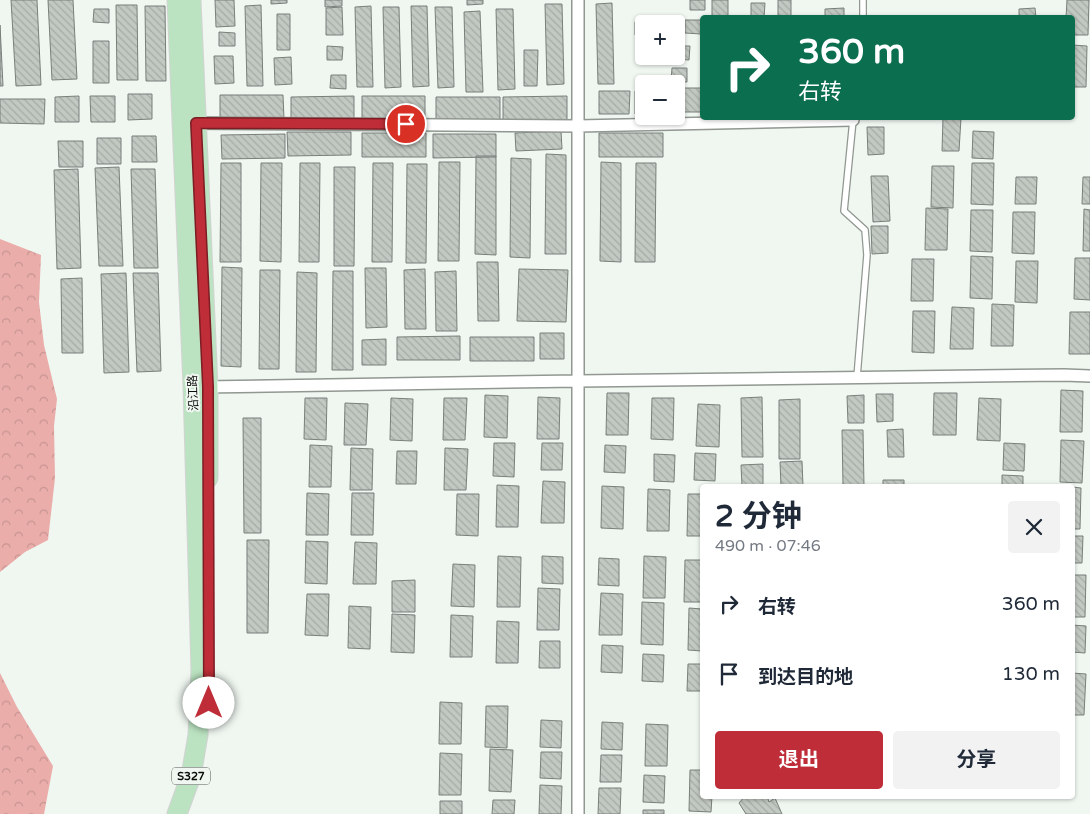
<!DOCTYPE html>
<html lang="zh">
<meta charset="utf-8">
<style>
body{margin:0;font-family:"Varela Round","Noto Sans SC",sans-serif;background:#f2f2f3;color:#1f2937;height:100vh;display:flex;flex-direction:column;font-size:19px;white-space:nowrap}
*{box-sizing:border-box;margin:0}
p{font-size:16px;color:#747a83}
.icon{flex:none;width:28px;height:28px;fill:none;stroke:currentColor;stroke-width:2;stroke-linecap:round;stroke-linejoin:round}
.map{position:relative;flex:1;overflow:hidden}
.drawer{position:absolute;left:700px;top:484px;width:375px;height:315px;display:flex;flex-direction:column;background:#fff;border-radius:5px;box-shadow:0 1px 4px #0004}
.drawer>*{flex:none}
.hud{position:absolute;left:700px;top:15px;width:375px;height:105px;border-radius:5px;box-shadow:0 1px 4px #0004;background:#0b6e4f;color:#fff;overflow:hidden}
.controls{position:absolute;left:635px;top:15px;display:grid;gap:10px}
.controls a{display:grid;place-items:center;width:50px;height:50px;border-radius:5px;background:#fff;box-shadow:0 1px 4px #0004;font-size:25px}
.pin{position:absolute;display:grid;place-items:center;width:42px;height:42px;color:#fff;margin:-21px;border:2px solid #fff;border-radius:50%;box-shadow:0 1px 5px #0007}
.me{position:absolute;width:55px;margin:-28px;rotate:0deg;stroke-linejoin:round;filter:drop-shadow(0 0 4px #0008)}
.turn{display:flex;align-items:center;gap:18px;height:105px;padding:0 15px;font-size:22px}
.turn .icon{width:65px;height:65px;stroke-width:2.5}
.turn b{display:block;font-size:35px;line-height:42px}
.round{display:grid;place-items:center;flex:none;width:52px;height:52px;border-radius:5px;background:#f2f2f3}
.headline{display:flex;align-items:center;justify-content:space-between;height:85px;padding:0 15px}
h1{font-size:30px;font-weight:700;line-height:38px}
.button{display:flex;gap:10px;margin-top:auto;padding:10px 15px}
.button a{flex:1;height:58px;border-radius:5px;background:#be2d38;color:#fff;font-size:20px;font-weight:700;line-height:58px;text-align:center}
.button a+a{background:#f2f2f3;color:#1f2937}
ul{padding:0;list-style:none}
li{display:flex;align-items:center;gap:15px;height:70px;padding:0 15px}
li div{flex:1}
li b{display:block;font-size:19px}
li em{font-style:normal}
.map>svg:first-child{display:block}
.forest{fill:url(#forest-crowns)}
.building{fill:url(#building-back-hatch);stroke:#797f7a}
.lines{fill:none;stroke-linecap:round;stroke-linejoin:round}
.lane-casing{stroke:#919791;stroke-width:8}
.street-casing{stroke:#919791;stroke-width:14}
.primary-casing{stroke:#d3d3d3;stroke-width:21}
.lane{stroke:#fff;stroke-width:5.5}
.street{stroke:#fff;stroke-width:11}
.primary{stroke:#bbe3c1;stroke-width:19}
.route-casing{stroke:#7c1d24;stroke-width:12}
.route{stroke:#be2d38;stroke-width:9}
.labels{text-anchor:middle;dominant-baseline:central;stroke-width:4;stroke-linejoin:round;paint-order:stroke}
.shield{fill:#f0f7f1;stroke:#505350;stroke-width:1}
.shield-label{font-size:11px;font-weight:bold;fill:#0b0d0b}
.street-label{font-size:12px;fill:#0b0d0b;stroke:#f0f7f1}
</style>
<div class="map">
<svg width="1090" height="814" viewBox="0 0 1090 814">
<defs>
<pattern id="forest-crowns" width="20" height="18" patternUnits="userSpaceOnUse" patternTransform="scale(1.25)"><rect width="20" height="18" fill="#eaadaa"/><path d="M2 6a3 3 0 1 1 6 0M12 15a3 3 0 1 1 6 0" fill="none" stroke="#c79491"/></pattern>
<pattern id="building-back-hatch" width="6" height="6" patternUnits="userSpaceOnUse" patternTransform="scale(1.25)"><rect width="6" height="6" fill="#c2c8c2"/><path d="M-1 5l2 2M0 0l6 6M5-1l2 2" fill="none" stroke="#a5aba5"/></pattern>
</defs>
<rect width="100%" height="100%" fill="#f0f7f1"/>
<!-- forest -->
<path class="forest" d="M0,239l41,16 -2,47 5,43 13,54 -3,27 1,52 -7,62 -23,12 -25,20z
M0,673l17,34 36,59 -9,48h-44z"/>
<!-- building -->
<path class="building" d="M11,0h26l4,85 -25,1z
M48,0h25l4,79 -25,1z
M215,0h19l1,26 -19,1z
M271,0h16v3l-16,1z
M325,0h17v6l-17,1z
M467,0h16v4l-16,1z
M690,0h15v10h-15z
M712,0h16v18h-16z
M778,0h13v18h-13z
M1067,0h22l-1,35h-16v-17h-6z
M612,3l2,81h-16l-2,-80z
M751,3h14l-1,15h-13z
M545,4h17l2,80 -17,1z
M116,5h21l1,75h-21z
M261,5l2,81h-16l-2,-80z
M145,6h20l1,75h-20z
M371,6l2,81h-16l-2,-80z
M411,6h16l2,80 -16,1z
M342,7l1,28h-17v-27z
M383,7h16l2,80 -16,1z
M435,7h17l2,80 -16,1z
M844,8v10h-19v-9z
M1035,8l1,10h-17v-9z
M94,9h15v14l-16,-1z
M496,9h17l2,80 -17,1z
M480,11l3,81h-17l-2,-80z
M277,14h13v36h-13z
M685,20h16v14l-16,-1z
M635,22h16v2h-7v12l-9,-1z
M0,25l3,61h-3z
M219,32l16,1v13h-16z
M93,41h16v42h-16z
M1072,45l15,1 -1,41h-14z
M327,46l16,1 -1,13h-15z
M676,46h14l-1,14 -15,-1v-3h2z
M524,50h14l-1,36h-13z
M214,56h19l1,27 -19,1z
M291,57l1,27 -17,1 -1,-27z
M672,68h15v14l-16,-1z
M331,75h15v14l-16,-1z
M676,88h26v24h-26z
M599,91h31l-1,23h-30z
M635,91h9v23h-9z
M128,94h24v25l-24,1z
M220,95h63l1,24h-64z
M79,96v26h-24v-25z
M90,96h25v26h-24z
M354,96v24h-63v-23z
M362,96h63v24h-63z
M567,96v24l-64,1v-24z
M436,97h64v23l-64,1z
M0,99h45l-1,25 -44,-1z
M943,118h18l-2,33h-17z
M867,127h17v27l-16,1z
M561,131l1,18 -46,2 -1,-18z
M973,131l21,1 -1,27 -21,-1z
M287,132h64v23l-63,1z
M362,133h64v24h-64z
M599,133h64v24h-64z
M285,134v24l-63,1 -1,-24z
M433,134h63v23l-63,1z
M132,136h24l1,26h-25z
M97,138h24v26h-24z
M58,141h25v26h-24z
M546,154l20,1v99h-21z
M476,156h20v99l-21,-1z
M511,158l20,1 -1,99 -20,-1z
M439,162h21l-1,99h-21z
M601,162l20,1v99l-21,-1z
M221,163h20v99h-21z
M261,163h21l-1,99 -21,-1z
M300,163h20l-1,99h-20z
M373,163h20l-1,99h-20z
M636,163h20l-1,99h-20z
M972,163h22l-1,42 -22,-1z
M407,164h20l-1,99h-20z
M932,166h22l-1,42 -22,-1z
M119,167l4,99h-24l-4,-98z
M334,167h21l-1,99h-20z
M78,169l3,99 -24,1 -3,-99z
M131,169h24l3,99h-24z
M871,176h17l2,45 -17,1z
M1016,177h21l-1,27h-21z
M1083,177h7v27h-8z
M926,208l22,1 -1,41h-22z
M1084,209l6,1v41h-7z
M971,210h22l-1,42 -22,-1z
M1013,212h22l-1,42 -22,-1z
M871,226h17v27l-16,1z
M971,256l22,1 -1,42 -22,-1z
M1075,258h15v42l-16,-1z
M912,259h22l-1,42h-22z
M1016,261h22l-1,42 -22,-1z
M477,262h21l1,59h-21z
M222,267l20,1 -1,99 -20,-1z
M365,268h21l1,59 -21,1z
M425,269l1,60h-21l-1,-59z
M519,269l49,1 -2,52 -49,-1z
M260,270h20l-1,99h-20z
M333,271h20v99h-21z
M456,271l1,60h-21l-1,-59z
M297,272l20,1 -1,99h-20z
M126,273l3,99 -25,1 -3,-99z
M133,273h25l3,98 -24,1z
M82,278l1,75h-21l-1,-74z
M992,304l22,1 -1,41h-22z
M952,307l22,1 -1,41h-23z
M913,311h22l-1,42 -22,-1z
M1070,312h20v42h-21z
M540,333h24v26h-24z
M460,336v24h-63v-23z
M470,337h64v24h-64z
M386,339v26h-24v-25z
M1061,390l22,1 -1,41h-22z
M607,393h22l-1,42h-22z
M934,393h23l-1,42h-23z
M876,394h17v27l-16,1z
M485,395l23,1 -1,42 -23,-1z
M864,395v28h-16l-1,-27z
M538,397l22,1 -1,41h-22z
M762,397l1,60h-21l-1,-59z
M305,398h22l-1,42 -22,-1z
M391,398l22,1 -1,42 -22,-1z
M444,398h23l-2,42h-22z
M652,398h22l-1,42 -22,-1z
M979,398l22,1 -1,42 -23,-1z
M800,399v60h-21v-59z
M345,403l23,1 -2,41h-22z
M698,404l22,1 -1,42 -23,-1z
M243,418h18v115h-17z
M903,429l1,28h-16l-1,-27z
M842,430h21l1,56h-21z
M1061,440l23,1 -2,42 -22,-1z
M494,443h21l-1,34 -21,-1z
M542,443h21l-1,27h-21z
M1004,443l21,1 -1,27 -21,-1z
M310,445l22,1 -1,41h-22z
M605,445l21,1 -1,27 -21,-1z
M351,448l22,1 -1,41h-22z
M445,448l23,1 -2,41h-22z
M397,451h20l-1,33h-20z
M695,453l21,1 -1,27 -21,-1z
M654,454l21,1 -1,27 -20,-1z
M802,461l1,25h-22l-1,-24z
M763,464v22h-21l-1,-21z
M1002,475l21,1v10h-21z
M883,480h21v6h-21z
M543,481l22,1 -1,41h-23z
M497,485l22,1 -1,41h-22z
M602,486l22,1 -1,42 -22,-1z
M1072,487l9,1 -1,41h-8z
M648,489l22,1 -1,41h-22z
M307,493l22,1 -1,41h-22z
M352,493h22l-1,42h-22z
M457,494h22l-1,42 -22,-1z
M688,494h14v42h-15z
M1072,536h11l-1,27h-10z
M247,540h22l-1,93h-21z
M306,541l22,1 -1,42 -22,-1z
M355,542l22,1 -1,41h-23z
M498,556l23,1 -1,50h-23z
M542,556l21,1v27l-21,-1z
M644,556l22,1 -1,41h-22z
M599,558l20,1v27l-21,-1z
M685,560h17v42h-18z
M453,564l22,1 -1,42 -23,-1z
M1072,575h14l-1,42h-13z
M415,580v32h-23v-31z
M538,588l22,1 -1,41h-22z
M601,593l22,1 -1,41h-23z
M307,594h22l-1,42 -23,-1z
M642,602l22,1 -1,42 -22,-1z
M349,606l22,1 -1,42 -22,-1z
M689,608l13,1v42l-14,-1z
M392,614l23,1 -1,38 -23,-1z
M451,615l22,1 -1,41h-22z
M497,621l22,1 -1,41h-22z
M1072,625l14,1 -1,27 -13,-1z
M540,641h20v27h-21z
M602,645l21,1 -1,27 -21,-1z
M643,654l21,1 -1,27 -21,-1z
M688,664h14v27h-15z
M1072,673l14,1 -2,41h-12z
M440,702l22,1 -1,41h-22z
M486,706h22l-1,42 -22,-1z
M541,720l21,1 -1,27 -21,-1z
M602,722l21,1 -1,27 -21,-1z
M646,724l22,1 -1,41h-22z
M490,749l23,1 -2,42 -22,-1z
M541,752h21l-1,27 -21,-1z
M440,753l22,1 -1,41h-22z
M601,755h21l-1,27h-21z
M690,770h12v26h10l-1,16 -22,-1z
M644,775l21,1 -1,27 -21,-1z
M540,785l22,1 -1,28h-22z
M599,788h22l-1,26h-22z
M745,796h22l2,6 6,-4 7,16h-36l-7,-11z
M493,800h22l-1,14h-22z
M440,801h22v13h-22z
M643,810h21v4h-21z"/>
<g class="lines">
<!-- lane casing -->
<g class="lane-casing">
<path id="lane" d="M863,18v-18
M853,120l-9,91 21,19 2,25 -10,122"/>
</g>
<!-- street casing -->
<g class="street-casing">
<path id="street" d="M578,0v814
M191,123l387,3 275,-6
M202,387l376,-6 486,-6 26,1"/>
</g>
<!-- primary casing -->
<g class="primary-casing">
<path id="primary" d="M191,0l17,387v91
M177,814l14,-38 7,-41 3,-64 -8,-284 -16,-387"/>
</g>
<!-- lane -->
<use href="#lane" class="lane"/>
<!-- street -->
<use href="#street" class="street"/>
<!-- primary -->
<use href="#primary" class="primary"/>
</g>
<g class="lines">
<!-- route casing -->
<g class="route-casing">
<path id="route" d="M209,703l-1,-316 -12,-264 210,1"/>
</g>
<!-- route -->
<use href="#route" class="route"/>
</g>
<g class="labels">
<!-- shield labels -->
<rect class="shield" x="172" y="767.5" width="38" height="17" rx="4"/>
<g class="shield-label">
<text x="191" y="776">S327</text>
</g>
<!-- street labels -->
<g class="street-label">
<text transform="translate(193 393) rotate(-92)">沿江路</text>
</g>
</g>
</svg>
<div class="controls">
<a>+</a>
<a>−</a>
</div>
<div class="pin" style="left:406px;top:124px;background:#d93025"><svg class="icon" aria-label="arrive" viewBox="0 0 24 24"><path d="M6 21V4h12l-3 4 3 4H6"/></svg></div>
<svg class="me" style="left:209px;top:703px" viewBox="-20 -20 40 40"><circle r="19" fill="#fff"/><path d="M0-13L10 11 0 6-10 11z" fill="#be2d38"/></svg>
<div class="hud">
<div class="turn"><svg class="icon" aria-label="right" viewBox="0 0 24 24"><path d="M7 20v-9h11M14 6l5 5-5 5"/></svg><div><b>360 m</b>右转</div></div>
</div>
<section class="drawer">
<div class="headline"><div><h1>2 分钟</h1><p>490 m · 07:46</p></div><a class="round"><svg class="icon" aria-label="close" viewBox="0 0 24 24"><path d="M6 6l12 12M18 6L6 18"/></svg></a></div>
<ul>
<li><svg class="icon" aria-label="right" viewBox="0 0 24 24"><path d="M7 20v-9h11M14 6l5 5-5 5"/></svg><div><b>右转</b></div><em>360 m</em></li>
<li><svg class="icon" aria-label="arrive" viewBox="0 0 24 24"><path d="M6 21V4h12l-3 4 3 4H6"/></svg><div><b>到达目的地</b></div><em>130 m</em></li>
</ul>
<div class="button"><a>退出</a><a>分享</a></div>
</section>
</div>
